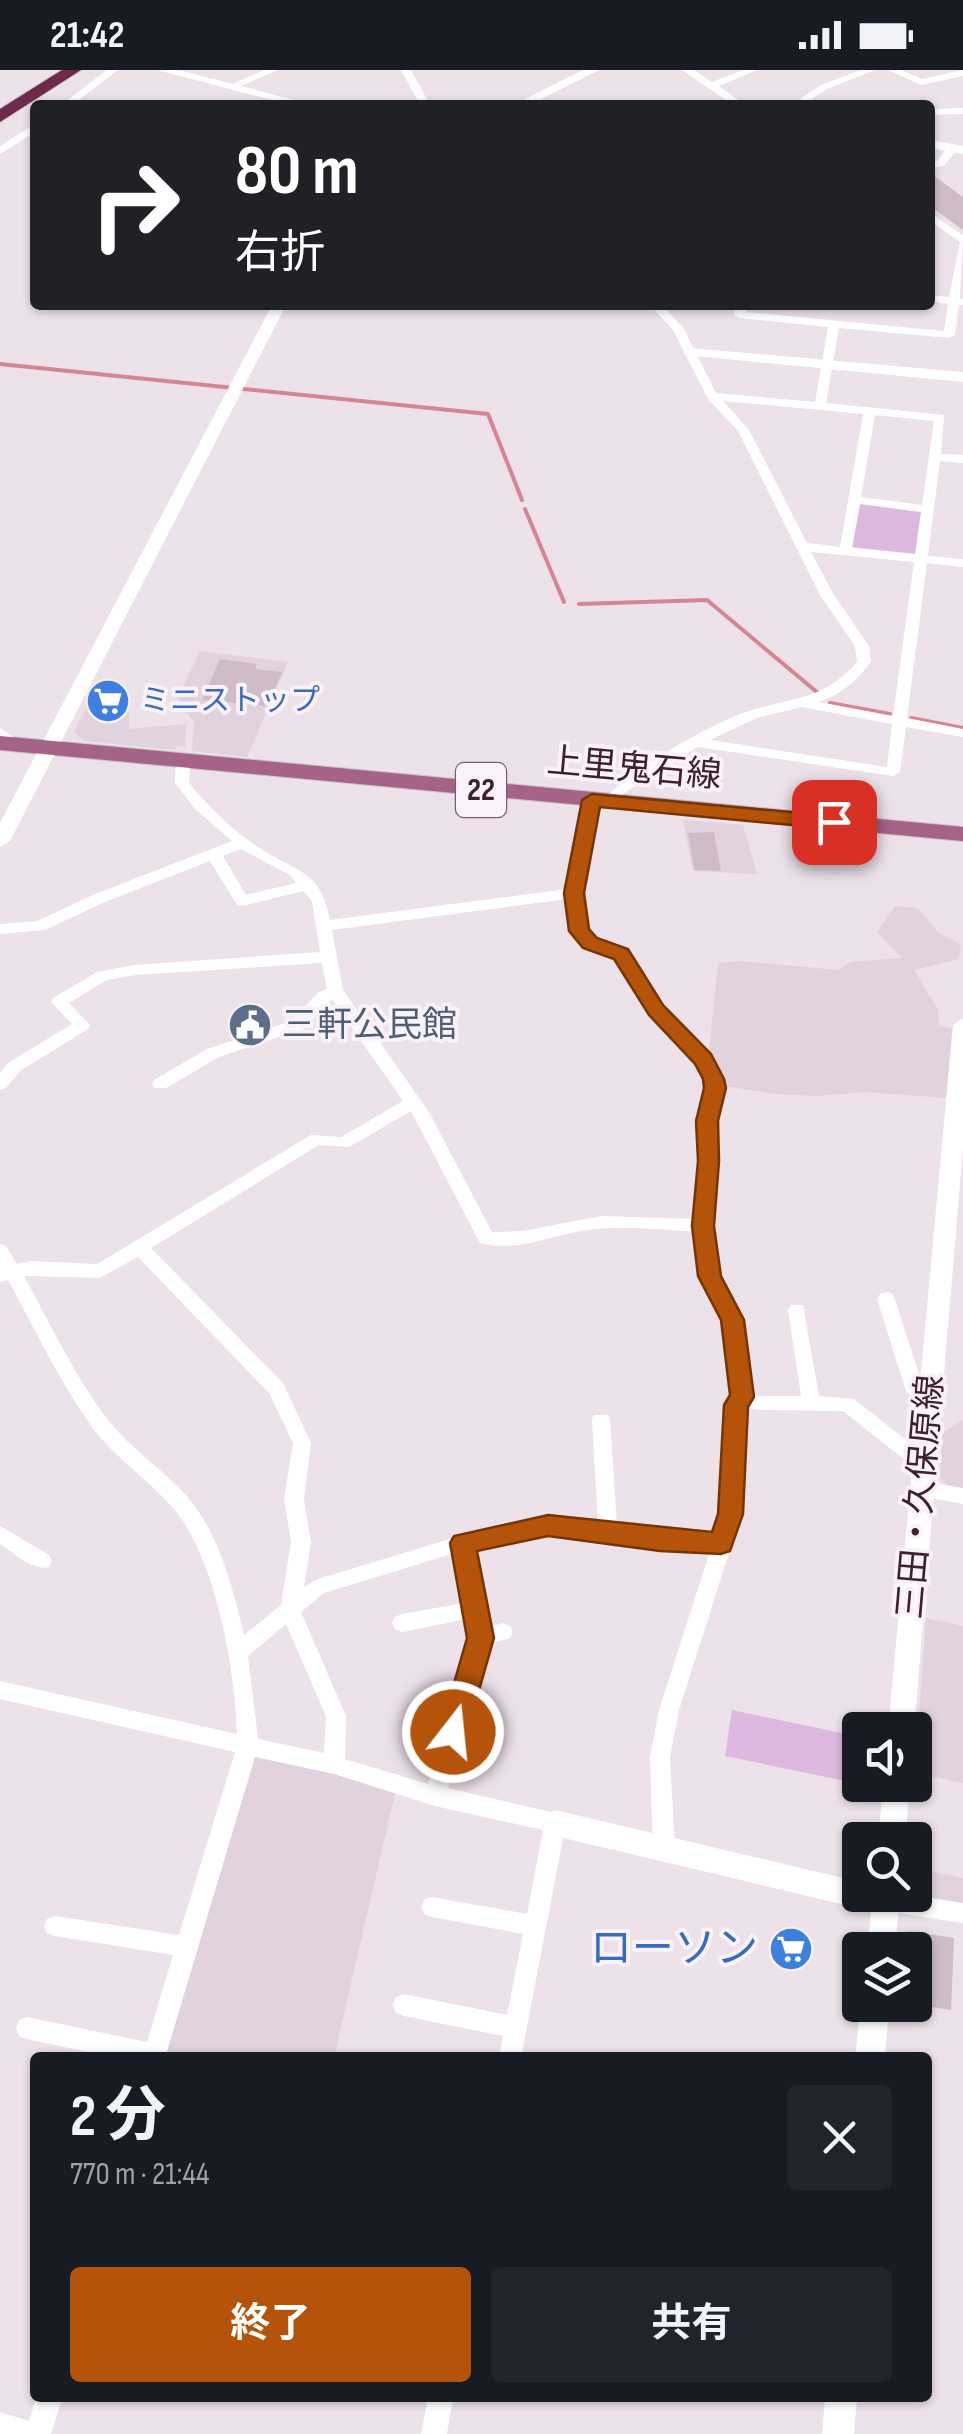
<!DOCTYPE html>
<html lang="ja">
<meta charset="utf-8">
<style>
body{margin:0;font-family:"Sofia Sans Condensed","Noto Sans JP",sans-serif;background:#20242c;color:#f1f3f6;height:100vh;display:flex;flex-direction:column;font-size:38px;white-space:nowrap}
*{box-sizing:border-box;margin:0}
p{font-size:32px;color:#9ea1a6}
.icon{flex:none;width:55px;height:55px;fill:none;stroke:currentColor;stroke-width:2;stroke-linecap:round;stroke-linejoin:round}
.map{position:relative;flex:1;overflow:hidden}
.panel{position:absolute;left:30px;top:1982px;width:902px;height:350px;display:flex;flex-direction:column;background:#171b24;border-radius:10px;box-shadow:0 2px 8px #0004}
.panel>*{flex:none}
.top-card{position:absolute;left:30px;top:30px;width:905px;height:210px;border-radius:10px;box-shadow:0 2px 8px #0004;background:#202124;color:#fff;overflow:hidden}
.fabs{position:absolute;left:842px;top:1642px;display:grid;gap:20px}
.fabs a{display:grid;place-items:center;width:90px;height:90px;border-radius:10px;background:#171b24;box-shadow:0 2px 8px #0004;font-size:50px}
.pin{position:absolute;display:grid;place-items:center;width:85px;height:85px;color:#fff;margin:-42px;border-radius:20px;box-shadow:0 5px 15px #0006}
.me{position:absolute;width:110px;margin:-55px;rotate:16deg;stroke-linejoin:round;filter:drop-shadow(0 0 8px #0008)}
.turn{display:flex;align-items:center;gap:35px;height:210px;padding:0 40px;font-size:45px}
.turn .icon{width:130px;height:130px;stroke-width:2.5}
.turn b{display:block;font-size:70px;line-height:85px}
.round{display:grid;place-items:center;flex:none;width:105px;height:105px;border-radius:10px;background:#20242c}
.head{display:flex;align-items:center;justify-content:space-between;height:170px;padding:0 40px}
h1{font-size:60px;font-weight:700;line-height:75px}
.cta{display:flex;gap:20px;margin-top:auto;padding:20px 40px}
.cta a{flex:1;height:115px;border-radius:10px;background:#b45309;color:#fff;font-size:40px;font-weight:700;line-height:115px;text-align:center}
.cta a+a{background:#20242c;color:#f1f3f6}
.status{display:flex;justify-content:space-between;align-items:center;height:70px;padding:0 50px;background:#171b24;direction:ltr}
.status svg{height:28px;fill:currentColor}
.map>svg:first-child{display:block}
.built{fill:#e1d2de}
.green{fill:#deb9df}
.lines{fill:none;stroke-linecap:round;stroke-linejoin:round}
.stream{stroke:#d68692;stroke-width:4}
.building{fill:#cebdc9}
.primary-casing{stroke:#c9c1c6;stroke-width:2}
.motorway-casing{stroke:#c9c1c6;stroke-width:2}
.minor{fill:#fff;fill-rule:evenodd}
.tertiary{fill:#fff;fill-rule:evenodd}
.primary{fill:#a56388;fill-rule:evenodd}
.motorway{fill:#6d2a4c;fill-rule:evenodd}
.route{fill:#b45309;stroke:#753606;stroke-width:2.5}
.labels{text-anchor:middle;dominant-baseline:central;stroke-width:8;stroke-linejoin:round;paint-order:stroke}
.far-shop-label{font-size:30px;fill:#366cbe;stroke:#f9f2f8;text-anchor:start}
.shield{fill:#f9f2f8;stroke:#775f6d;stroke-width:2.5}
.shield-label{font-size:32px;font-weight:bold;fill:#3f2032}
.street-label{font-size:35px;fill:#3f2032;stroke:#f9f2f8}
.service-label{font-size:35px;fill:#4e5e75;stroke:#f9f2f8;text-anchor:start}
.near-shop-label{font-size:42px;fill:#366cbe;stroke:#f9f2f8;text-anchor:end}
</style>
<div class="status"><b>21:42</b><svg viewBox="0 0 49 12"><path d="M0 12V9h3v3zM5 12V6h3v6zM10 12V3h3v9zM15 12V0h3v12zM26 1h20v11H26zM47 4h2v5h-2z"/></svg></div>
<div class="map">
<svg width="963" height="2364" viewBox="0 0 963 2364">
<rect width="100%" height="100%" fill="#ede1ea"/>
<!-- built -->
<path class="built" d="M200,581l88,11 -41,95 -55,-6 2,-29 -17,-23z
M129,622v37l57,-5 -1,23 -8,-1 -2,4 -91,-9 -10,-10 20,-38z
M683,750l60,5 14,49 -64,-3z
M895,836l23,2 20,24 23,13 -2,14 -45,11 24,40 1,16 13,2 -5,70 -82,-6 -49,4 -41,-2 -50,-8 -16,-34 9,-89 22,-2 98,9 13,-8 51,-4 -25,-26z
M963,1350v69l-16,-4 -7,-8 2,-44z
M926,1548l37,8v157l-48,-10z
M257,1685l140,30 -63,272 -172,1 88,-298z
M915,1798l48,10v28l-48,-11z"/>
<!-- green -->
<path class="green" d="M863,434l60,8 -6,42 -65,-7 7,-42z
M732,1640l128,27v47l-135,-28z"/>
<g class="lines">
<!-- stream -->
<path class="stream" d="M0,294l488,50 34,86
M525,439l39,93
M579,534l128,-4 111,93
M830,633l60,11
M911,648l52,10"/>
</g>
<!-- building -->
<path class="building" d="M930,103l33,24v33l-33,-24z
M220,589l37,5 -2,5 27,3 -14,34 -66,-6z
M714,762l7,39 -27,-1 -6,-37z
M909,1861l45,7 -3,72 -36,-6v-54h-7z"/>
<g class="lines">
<!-- primary casing -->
<g class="primary-casing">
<path id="primary" d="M0,666l963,91v14l-963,-91z"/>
</g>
<!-- motorway casing -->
<g class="motorway-casing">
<path id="motorway" d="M62,0h19l-81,52v-13z"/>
</g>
<!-- minor -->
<path class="minor" d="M107,0h11l-46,35h-11z
M264,0h14l-44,19 -8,-2z
M401,0h10l19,35h-10z
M682,0h12l18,12 31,-12h14l-38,16 26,19h-12z
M861,0h14l-48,19 -24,16h-12l30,-20z
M888,0h13l21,9 41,-9v6l-42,9z
M963,38v6l-33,1v-6z
M35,54v8l-35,22v-8z
M949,76l9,2 -13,17 -15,4v-6l7,-2z
M930,143l33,22 -3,63 3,1v6h-4l-4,30 -6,3 -110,-10 -13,75 118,12 -3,39 22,1v8l-23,-2 -12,95 35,3v8l-36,-4 -20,155 56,11v8l-57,-10 -6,45 -7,4 -195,-29 -74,46 -10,12h-10l-2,-3c22,-29 108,-78 144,-90 45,-15 78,-11 111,-50l-2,-16 -35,-51 -82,-164 -30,-32 -35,-69 -23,-25h12l22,24 32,64 99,9 13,-75 -88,-9 -6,-3 1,-10h12l-1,7 198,19 4,-27 -18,-3v-6l19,2 11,-55 -30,-21zM723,331l140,13 -23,133 -33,-4 -58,-113zM875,345l59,6 -12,84 -61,-8zM860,434l61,8 -6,42 -63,-6zM811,482l103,10 -21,154 -74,-14c23,-8 37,-21 52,-40l-2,-16 -35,-51zM802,637l90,17 -5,43 -177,-27 47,-22z
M0,658l21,14v6h-10l-11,-9z
M183,687l7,4 -1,22c19,23 43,47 69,64 37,25 63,22 72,73l237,-31 17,-89 2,-3h10l2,3 -16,93 5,37 9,9 21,4 9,7 36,56 38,38 21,35 2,9 -8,33 1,40 -4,65 7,50 22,44 10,73 7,3h43l-13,-86 3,-5h12l16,91 35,3 75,59 2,5 -2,5 -7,3 -7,-3 -72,-57 -86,-1 -12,-3 -4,108 -62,195 -9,47 5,93 -3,7 -8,3 -8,-3 -3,-7 -3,-93 9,-47 51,-159 -50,-3 -112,-15 -74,16 15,78 14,-4 7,3 3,6 -3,6 -21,6 -41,144 107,25 8,3 3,7 -45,235h-22l4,-22 -99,-20 -8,-3 -3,-8 3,-8 8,-3 103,21 16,-81 -91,-17 -8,-3 -3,-7 3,-7 8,-3 95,17 16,-84 -108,-24 -101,-32 -79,-17 -90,301h-49l-89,-19 -8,-3 -3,-8 3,-8 8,-3 120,25 26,-87 -118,-19 -8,-3 -3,-7 3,-7 8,-3 124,19 56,-183 -235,-53v-18l237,53c-2,-64 -21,-177 -64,-226 -25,-29 -58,-50 -81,-81 -33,-46 -57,-98 -84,-147l-8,2v-38l6,2 11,18 14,-3 66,3 214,-129 30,2 62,-36 -71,-102 -29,30 -84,28 -53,31h-12l-2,-4 2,-4 53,-31 84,-28 28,-29 8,-3 -5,-26 -188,12 -27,5 -38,23 21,22 -2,4 -68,42 -14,17 -6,2v-17l8,-10 64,-39 -21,-22 2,-4 44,-26 37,-7 186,-13 -8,-51 -9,-10 -61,15 -5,-1 -27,-44 -105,41 -60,28 -45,4v-10l37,-3 58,-27 137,-53 -37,-32 -20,-26 1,-22zM241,779l49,26 6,8 -50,12 -23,-39zM567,829c3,19 3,43 25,49 10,3 15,3 24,10l34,56 38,38 17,27 2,9 -8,33 1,40 -5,58 -94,-3 -78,15 -31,1 -63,-120 -86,-122 -11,-60zM411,1041l69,132c36,10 71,-8 107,-13 35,-5 72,-1 108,2l6,44 22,44 10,76 -6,9 -6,110 -6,20 -98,-9 -7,-106 -2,-5h-14l-2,5 6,104 -50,-7 -85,18 -145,44 -14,8 7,-45 -7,-43 7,-56 -28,-60 -132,-135 168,-103 30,2zM138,1187l131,136 24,50 -9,56 7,43 -10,63 -37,30c-11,-47 -25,-102 -58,-140 -24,-26 -55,-46 -77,-74 -34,-44 -58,-96 -85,-145l76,2zM455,1483l9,50 -62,11 -7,3 -3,6 3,6 7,3 65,-13 4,19 -43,146 -83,-25 1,-43 -45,-104 23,-19zM286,1554l40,92 -2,37 -66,-14 -10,-83z
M886,1222l6,2 3,5 28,88 14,13 -2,5h-14l-15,-14 -29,-92 3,-5z
M921,1411l42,7v16l-49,-9 -3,-6 3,-6z
M0,1456l49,29 3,6 -3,6c-17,4 -35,-14 -49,-23z
M877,1825h36l50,8v20l-78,-12 -8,-3 -3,-7z
M36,2328h26l-11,36h-51v-22l29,9z
M428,2328h25l-6,36h-26z"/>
<!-- tertiary -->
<path class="tertiary" d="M157,0h22l134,35h-22z
M583,0h16l-70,35h-16z
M930,70l33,6v8l-33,-6z
M272,235h14l-276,536 -10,6v-24z
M690,278l273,24v10l-278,-27 -2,-3z
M963,948v130l-49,582h-26l65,-705z
M883,1715h26l-3,55h-28z
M555,1740l305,72v13h40l-5,55h-28l4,-39 -316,-75 -10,-4 -4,-9 4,-9z
M861,1935h28l-4,53h-30z
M825,2328h32l-3,36h-32z"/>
<!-- primary -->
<use href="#primary" class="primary"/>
<!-- motorway -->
<use href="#motorway" class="motorway"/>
</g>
<!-- route -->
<path class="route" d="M592,724l242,22 9,6 -9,7 -234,-22 -16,86 5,36 8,9 31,11 35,56 48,49 13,25 2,9 -8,33 1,40 -5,65 7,50 23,44 10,77 -6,10 -5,107 -13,37 -9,3 -61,-3 -112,-15 -71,15 17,87 -27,94 -4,9 -10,3 -9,-3 -4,-9 27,-94 -17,-95 4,-7 94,-21 164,17 6,-18 6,-109 6,-10 -9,-75 -23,-44 -6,-50 6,-65 -2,-40 8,-33 -1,-9 -8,-15 -46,-49 -35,-56 -31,-11 -14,-17 -5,-38 18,-93z"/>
<!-- icons -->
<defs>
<g id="supermarket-disc" transform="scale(2.25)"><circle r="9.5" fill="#3f7fe0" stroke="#f9f2f8"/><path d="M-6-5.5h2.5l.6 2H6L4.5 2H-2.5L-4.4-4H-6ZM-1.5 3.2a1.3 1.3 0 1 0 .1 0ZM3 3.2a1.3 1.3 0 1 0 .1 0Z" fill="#fff"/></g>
<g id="civic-disc" transform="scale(2.25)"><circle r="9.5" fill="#5c6f8a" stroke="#f9f2f8"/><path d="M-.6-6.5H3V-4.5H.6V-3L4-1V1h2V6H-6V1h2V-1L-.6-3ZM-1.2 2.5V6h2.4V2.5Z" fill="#fff"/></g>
</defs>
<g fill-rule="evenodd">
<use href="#supermarket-disc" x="108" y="631"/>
<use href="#civic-disc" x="250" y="955"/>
<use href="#supermarket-disc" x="791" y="1879"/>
</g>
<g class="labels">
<!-- far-shop labels -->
<g class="far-shop-label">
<text x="140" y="631">ミニストップ</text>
</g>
<!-- shield labels -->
<rect class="shield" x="456" y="693" width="50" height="54" rx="8"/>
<g class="shield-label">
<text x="481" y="720">22</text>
</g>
<!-- street labels -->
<g class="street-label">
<text transform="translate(634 699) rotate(5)">上里鬼石線</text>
<text transform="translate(921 1427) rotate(-85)">三田・久保原線</text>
</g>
<!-- service labels -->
<g class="service-label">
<text x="282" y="955">三軒公民館</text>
</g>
<!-- near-shop labels -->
<g class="near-shop-label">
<text x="758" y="1879">ローソン</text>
</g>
</g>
</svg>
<div class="fabs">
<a><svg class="icon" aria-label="sound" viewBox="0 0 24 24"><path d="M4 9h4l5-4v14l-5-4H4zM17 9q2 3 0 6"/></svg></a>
<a><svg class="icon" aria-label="search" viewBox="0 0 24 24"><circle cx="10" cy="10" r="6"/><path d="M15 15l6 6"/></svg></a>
<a><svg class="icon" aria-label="layers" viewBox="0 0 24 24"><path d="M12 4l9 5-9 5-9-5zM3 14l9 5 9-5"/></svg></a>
</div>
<div class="pin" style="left:834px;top:752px;background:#d93025"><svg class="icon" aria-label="arrive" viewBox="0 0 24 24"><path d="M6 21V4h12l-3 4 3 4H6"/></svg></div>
<svg class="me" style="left:453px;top:1662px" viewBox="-20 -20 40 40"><circle r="17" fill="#b45309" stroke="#fff" stroke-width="3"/><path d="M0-11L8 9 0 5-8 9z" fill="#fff"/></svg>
<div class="top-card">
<div class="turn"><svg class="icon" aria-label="right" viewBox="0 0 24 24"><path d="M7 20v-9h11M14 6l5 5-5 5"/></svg><div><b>80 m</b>右折</div></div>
</div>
<section class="panel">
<div class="head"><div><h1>2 分</h1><p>770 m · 21:44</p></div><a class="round"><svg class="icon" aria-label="close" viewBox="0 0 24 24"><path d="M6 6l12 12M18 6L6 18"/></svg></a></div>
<div class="cta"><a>終了</a><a>共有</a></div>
</section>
</div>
